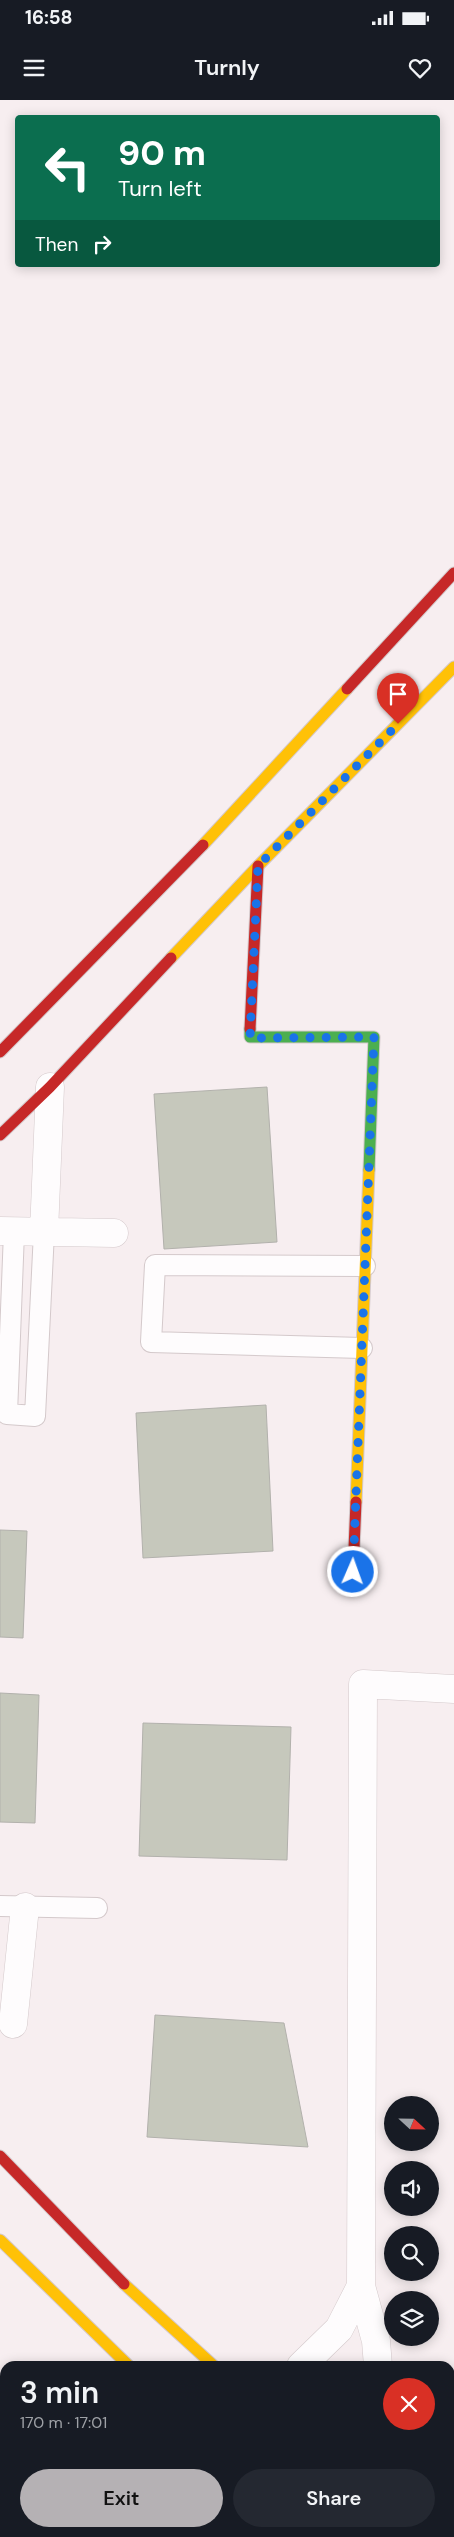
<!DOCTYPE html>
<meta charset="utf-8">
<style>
body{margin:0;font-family:"DM Sans",sans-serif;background:#242831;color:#f1f3f6;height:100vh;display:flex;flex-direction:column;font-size:19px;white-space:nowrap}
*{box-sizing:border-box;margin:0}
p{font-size:16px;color:#9ea1a6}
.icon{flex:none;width:28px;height:28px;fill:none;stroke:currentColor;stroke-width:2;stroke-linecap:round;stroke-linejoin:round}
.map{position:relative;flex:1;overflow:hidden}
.sheet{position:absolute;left:0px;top:2261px;width:455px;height:176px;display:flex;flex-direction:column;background:#171b24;border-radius:15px 15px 0 0;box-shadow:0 2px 12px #0003}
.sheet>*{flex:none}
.guide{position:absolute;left:15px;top:15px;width:425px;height:152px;border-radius:5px;box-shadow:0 2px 12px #0003;background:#0b6e4f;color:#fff;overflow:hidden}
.needle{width:32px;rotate:112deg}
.tools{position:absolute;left:384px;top:1996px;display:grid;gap:10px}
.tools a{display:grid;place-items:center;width:55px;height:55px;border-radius:50%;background:#171b24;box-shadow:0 2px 12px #0003;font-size:25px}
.pin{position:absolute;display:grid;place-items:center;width:42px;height:42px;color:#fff;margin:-51px -21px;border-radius:50% 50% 50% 0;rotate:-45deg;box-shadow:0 0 5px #0007}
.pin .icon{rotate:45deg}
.me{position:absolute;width:55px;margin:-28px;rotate:2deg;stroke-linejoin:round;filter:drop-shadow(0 0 4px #0008)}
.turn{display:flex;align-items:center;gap:18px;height:105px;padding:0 20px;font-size:22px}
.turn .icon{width:65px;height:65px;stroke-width:2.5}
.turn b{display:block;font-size:35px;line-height:42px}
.then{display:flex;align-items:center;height:48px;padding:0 20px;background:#0003;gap:10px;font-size:19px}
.round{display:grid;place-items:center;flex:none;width:52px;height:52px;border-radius:26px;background:#242831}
.head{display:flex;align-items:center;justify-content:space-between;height:85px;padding:0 20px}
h1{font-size:30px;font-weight:600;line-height:38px}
.primary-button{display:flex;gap:10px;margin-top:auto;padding:10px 20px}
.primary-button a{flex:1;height:58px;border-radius:30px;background:#b5b1b4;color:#111;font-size:20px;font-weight:600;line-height:58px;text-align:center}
.primary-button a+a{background:#242831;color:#f1f3f6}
.status{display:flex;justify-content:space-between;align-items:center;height:35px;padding:0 25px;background:#171b24;direction:ltr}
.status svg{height:14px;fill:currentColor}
header{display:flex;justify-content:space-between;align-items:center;height:65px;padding:0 20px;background:#171b24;font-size:22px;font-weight:600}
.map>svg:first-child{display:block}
.building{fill:#c6c8bc;stroke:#b2b1ac}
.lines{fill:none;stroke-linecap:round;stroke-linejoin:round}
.lane-casing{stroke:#d4c9cb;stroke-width:22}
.street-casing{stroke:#d4c9cb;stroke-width:29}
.fast-casing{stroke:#d4c9cb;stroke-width:13}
.slow-casing{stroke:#d4c9cb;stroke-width:13}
.jam-casing{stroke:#d4c9cb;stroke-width:13}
.lane{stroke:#fefcfd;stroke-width:20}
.street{stroke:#fefcfd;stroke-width:28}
.fast{stroke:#4caf50;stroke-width:11}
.slow{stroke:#ffc107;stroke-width:11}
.jam{stroke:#c62828;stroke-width:11}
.route{stroke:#1a73e8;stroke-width:9;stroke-dasharray:0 16.2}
</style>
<div class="status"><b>16:58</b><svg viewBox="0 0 49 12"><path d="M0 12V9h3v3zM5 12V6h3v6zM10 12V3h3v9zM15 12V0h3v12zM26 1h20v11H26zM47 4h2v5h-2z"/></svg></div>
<header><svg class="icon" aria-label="menu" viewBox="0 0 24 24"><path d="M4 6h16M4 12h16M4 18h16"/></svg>Turnly<svg class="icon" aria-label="heart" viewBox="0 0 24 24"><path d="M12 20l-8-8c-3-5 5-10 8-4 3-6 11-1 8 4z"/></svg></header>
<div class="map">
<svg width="454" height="2437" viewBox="0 0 454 2437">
<rect width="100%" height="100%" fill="#f7eef0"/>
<!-- building -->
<path class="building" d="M267,987l10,155 -113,7 -10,-155z
M266,1305l7,146 -130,7 -7,-145z
M0,1430l27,1 -4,107 -23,-1z
M0,1593l39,2 -4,128 -35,-1z
M143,1623l148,4 -4,133 -148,-4z
M155,1915l129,8 24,124 -161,-10z"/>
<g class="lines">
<!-- lane casing -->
<g class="lane-casing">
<path id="lane" d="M14,1132l-7,182 28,2 9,-184
M362,1248l-211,-6 4,-77 210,1
M0,1806l97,2"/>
</g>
<!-- street casing -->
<g class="street-casing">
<path id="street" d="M0,1131l114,2
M44,1132l6,-145
M13,1924l12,-117
M301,2266l38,-37 22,-43
M378,2266l-2,-25 -15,-55 2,-602 91,5"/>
</g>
<!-- fast casing -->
<g class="fast-casing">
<path id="fast" d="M250,929v8h124l-5,133"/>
</g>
<!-- slow casing -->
<g class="slow-casing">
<path id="slow" d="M203,745l144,-156
M171,858l87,-92 196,-199
M356,1402l13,-332
M0,2140l129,126
M124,2184l90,82
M296,2432l4,5
M383,2432l2,5"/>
</g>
<!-- jam casing -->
<g class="jam-casing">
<path id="jam" d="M347,589l107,-116
M250,929l8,-163
M0,952l203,-207
M0,1035l50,-48 121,-129
M353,1472l3,-70
M0,2056l124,128"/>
</g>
<!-- lane -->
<use href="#lane" class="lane"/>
<!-- street -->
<use href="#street" class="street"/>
<!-- fast -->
<use href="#fast" class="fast"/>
<!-- slow -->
<use href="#slow" class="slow"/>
<!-- jam -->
<use href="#jam" class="jam"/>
</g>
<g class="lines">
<!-- route -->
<path class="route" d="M353,1472l21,-535 -124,1 8,-172 140,-142"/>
</g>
</svg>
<div class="tools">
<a><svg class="needle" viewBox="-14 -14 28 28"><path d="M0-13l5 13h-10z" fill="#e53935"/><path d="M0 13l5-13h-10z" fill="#9ea1a6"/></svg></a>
<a><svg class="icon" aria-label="sound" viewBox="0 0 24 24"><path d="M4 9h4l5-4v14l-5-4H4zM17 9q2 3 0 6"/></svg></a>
<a><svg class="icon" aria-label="search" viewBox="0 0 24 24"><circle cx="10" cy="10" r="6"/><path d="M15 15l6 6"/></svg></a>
<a><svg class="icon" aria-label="layers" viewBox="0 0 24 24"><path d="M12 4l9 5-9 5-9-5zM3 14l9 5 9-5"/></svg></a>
</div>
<div class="pin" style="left:398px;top:624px;background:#d93025"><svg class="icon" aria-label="arrive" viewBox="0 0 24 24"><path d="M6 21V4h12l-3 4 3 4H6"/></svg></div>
<svg class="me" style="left:353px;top:1472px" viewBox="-20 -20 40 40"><circle r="17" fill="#1a73e8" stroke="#fff" stroke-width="3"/><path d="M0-11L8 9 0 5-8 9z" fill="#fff"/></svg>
<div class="guide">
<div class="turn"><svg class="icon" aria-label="left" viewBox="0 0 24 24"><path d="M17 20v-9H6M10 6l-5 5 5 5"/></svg><div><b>90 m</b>Turn left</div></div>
<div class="then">Then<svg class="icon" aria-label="right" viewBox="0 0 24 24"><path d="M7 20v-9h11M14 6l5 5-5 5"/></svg></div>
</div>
<section class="sheet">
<div class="head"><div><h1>3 min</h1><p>170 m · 17:01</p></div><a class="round" style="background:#d93025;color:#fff"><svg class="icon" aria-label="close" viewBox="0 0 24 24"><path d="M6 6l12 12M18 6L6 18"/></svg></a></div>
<div class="primary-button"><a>Exit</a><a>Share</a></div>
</section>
</div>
